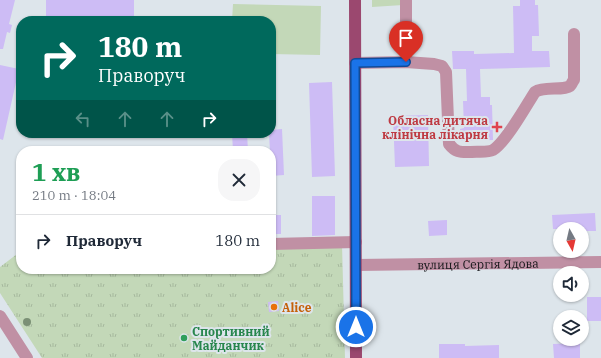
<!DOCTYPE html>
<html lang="uk">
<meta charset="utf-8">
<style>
body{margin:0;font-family:"IBM Plex Serif",serif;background:#f6f6f7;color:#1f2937;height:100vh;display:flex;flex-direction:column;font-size:15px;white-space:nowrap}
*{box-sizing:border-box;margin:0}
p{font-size:13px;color:#747a83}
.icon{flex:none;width:22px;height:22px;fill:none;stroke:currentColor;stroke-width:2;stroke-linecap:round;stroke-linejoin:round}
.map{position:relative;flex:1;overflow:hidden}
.side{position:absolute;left:16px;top:146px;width:260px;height:128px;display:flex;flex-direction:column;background:#fff;border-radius:16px;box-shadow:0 1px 3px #0004}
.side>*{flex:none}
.banner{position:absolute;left:16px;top:16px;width:260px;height:122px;border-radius:16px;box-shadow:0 1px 3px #0004;background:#00695c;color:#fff;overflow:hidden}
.needle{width:26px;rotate:172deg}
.tools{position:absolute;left:553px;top:222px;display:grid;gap:8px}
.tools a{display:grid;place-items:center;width:36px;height:36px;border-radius:50%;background:#fff;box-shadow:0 1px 3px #0004;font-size:20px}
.pin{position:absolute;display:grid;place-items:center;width:34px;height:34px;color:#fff;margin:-41px -17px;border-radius:50% 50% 50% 0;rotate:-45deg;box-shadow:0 0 4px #0007}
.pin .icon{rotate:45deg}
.me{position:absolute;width:44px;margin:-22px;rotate:0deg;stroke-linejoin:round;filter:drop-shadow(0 0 3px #0008)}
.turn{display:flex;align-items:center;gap:14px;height:84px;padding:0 16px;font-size:18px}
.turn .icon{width:52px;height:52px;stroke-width:2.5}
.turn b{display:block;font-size:28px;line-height:34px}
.lanes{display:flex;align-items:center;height:38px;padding:0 16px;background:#0003;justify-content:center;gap:20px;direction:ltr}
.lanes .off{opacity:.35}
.round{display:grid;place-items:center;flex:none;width:42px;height:42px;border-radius:16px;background:#f6f6f7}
.summary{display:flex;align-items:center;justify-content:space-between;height:68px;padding:0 16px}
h1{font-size:24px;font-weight:800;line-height:30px;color:#1e9e55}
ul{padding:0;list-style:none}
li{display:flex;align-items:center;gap:12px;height:52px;padding:0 16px;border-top:1px solid #e0e1e3}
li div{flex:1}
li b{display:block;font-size:15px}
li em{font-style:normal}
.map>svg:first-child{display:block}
.green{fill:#c3d8b8}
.park{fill:url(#park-tufts)}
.building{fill:#cdbcf5}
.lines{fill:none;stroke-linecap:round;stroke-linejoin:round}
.minor{stroke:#c090a4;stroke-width:12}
.major{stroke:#9b486f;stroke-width:12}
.tree{fill:#7b9075}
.route-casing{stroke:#114b97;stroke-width:10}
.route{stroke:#1a73e8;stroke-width:7}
.health-dot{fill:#e0444e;stroke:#dde5eb;stroke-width:1.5}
.food-dot{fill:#e8710a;stroke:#dde5eb;stroke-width:1.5}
.leisure-dot{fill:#2e9e5b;stroke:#dde5eb;stroke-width:1.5}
.labels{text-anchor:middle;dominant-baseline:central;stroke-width:4;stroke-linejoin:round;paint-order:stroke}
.health-label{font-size:12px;font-weight:bold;fill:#be3a42;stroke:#dde5eb;text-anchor:end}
.street-label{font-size:12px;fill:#121416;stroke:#dde5eb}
.food-label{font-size:12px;font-weight:bold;fill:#c56008;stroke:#dde5eb;text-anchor:start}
.leisure-label{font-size:12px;font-weight:bold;fill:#27864d;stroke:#dde5eb;text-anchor:start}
</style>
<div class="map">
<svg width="601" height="358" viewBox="0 0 601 358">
<defs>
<pattern id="park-tufts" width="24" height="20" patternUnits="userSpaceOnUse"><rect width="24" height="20" fill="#c3d8b8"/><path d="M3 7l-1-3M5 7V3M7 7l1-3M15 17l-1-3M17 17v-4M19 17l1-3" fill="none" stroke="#a6b89d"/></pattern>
</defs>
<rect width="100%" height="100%" fill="#dde5eb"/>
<!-- green -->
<path class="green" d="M372,0h31v5l-31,2z
M233,4l88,2 -1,49 -49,-1v-33h-39z"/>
<!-- park -->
<path class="park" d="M342,244l3,114h-303l-42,-65v-26l21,-16v18h250v-22z"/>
<!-- building -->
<path class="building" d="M0,0h15l-6,24 3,1 -2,8 -3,-1 -4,17h-3z
M46,0h88v21h-88z
M520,0h15v5h3l1,31h-7v15h17l1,16 -70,2 1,28h9v8h2l1,35 -33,1v-12l4,-1 -1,-27h4l-1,-32h-13l-1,-18h22v3l40,-1 -1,-47h7z
M0,65l19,4 -16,71 -3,-1z
M332,82l3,94 -23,1 -3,-94z
M428,115l1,51 -34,1 -2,-51z
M282,129l2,46 -13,1v-25h-1l-1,-18h2v-3z
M232,133h15l1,18h-15z
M312,196h23v39l-23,1z
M595,213l1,18h-14v-2h-29l-1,-14z
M271,215h10v19h-10z
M447,220v15l-18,1 -1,-15z
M587,297h14v24h-14z
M278,301l1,10 -10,1 -1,-10z
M580,343v15h-26l-1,-14z
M439,344h26v2l34,-1v13h-60z"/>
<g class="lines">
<!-- minor -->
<g class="minor">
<path d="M406,62v-62"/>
<path d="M355,63l51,-1 28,2 8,2 4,6 3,72c7,9 12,8 22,8 6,-1 16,1 22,-2 13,-8 33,-44 42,-58 9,-6 28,-1 35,-6 2,-2 2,-4 4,-6v-46"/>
<path d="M271,244l85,-2"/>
<path id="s1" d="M356,265l245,-3"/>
<path d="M0,316l27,42"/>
</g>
<!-- major -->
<path class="major" d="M355,0l1,358"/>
</g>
<!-- trees -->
<circle class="tree" cx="27" cy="322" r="4"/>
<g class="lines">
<!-- route casing -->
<g class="route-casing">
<path id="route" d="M356,327l-1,-264 51,-1"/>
</g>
<!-- route -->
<use href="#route" class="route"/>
</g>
<!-- markers -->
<path class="health-dot" d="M495 121h4v4h4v4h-4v4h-4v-4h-4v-4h4z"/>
<circle class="food-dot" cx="274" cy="307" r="4"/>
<circle class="leisure-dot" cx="184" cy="338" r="4"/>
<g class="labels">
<!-- health labels -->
<g class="health-label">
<text x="488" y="120">Обласна дитяча<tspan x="488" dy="14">клінічна лікарня</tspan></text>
</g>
<!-- street labels -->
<g class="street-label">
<text stroke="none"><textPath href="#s1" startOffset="122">вулиця Сергія Ядова</textPath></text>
</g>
<!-- food labels -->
<g class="food-label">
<text x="282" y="307">Alice</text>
</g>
<!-- leisure labels -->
<g class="leisure-label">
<text x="192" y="331">Спортивний<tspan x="192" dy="14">Майданчик</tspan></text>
</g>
</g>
</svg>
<div class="tools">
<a><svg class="needle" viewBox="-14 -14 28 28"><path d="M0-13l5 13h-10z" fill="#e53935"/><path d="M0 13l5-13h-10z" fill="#747a83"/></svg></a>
<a><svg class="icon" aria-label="sound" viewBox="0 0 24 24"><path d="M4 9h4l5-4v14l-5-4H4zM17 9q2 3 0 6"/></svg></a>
<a><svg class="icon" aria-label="layers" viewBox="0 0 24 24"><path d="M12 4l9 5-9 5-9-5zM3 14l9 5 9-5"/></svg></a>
</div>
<div class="pin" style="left:406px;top:62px;background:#d93025"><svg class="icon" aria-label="arrive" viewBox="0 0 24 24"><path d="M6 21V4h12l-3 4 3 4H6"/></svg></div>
<svg class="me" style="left:356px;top:327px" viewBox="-20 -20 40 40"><circle r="17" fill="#1a73e8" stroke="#fff" stroke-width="3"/><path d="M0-11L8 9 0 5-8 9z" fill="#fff"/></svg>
<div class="banner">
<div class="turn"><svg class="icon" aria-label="right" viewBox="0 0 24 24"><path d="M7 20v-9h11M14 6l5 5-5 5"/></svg><div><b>180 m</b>Праворуч</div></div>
<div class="lanes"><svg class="icon off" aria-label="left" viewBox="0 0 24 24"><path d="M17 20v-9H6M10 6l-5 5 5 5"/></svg><svg class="icon off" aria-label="ahead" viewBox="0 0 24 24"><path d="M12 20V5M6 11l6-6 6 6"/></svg><svg class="icon off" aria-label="ahead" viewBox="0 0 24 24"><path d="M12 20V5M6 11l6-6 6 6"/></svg><svg class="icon" aria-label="right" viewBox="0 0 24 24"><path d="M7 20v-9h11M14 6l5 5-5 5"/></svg></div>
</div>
<section class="side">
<div class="summary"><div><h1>1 хв</h1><p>210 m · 18:04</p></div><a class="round"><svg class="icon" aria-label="close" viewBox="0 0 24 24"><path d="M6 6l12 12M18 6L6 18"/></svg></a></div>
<ul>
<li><svg class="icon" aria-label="right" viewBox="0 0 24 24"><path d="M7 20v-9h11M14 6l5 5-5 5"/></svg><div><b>Праворуч</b></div><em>180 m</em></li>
</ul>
</section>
</div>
